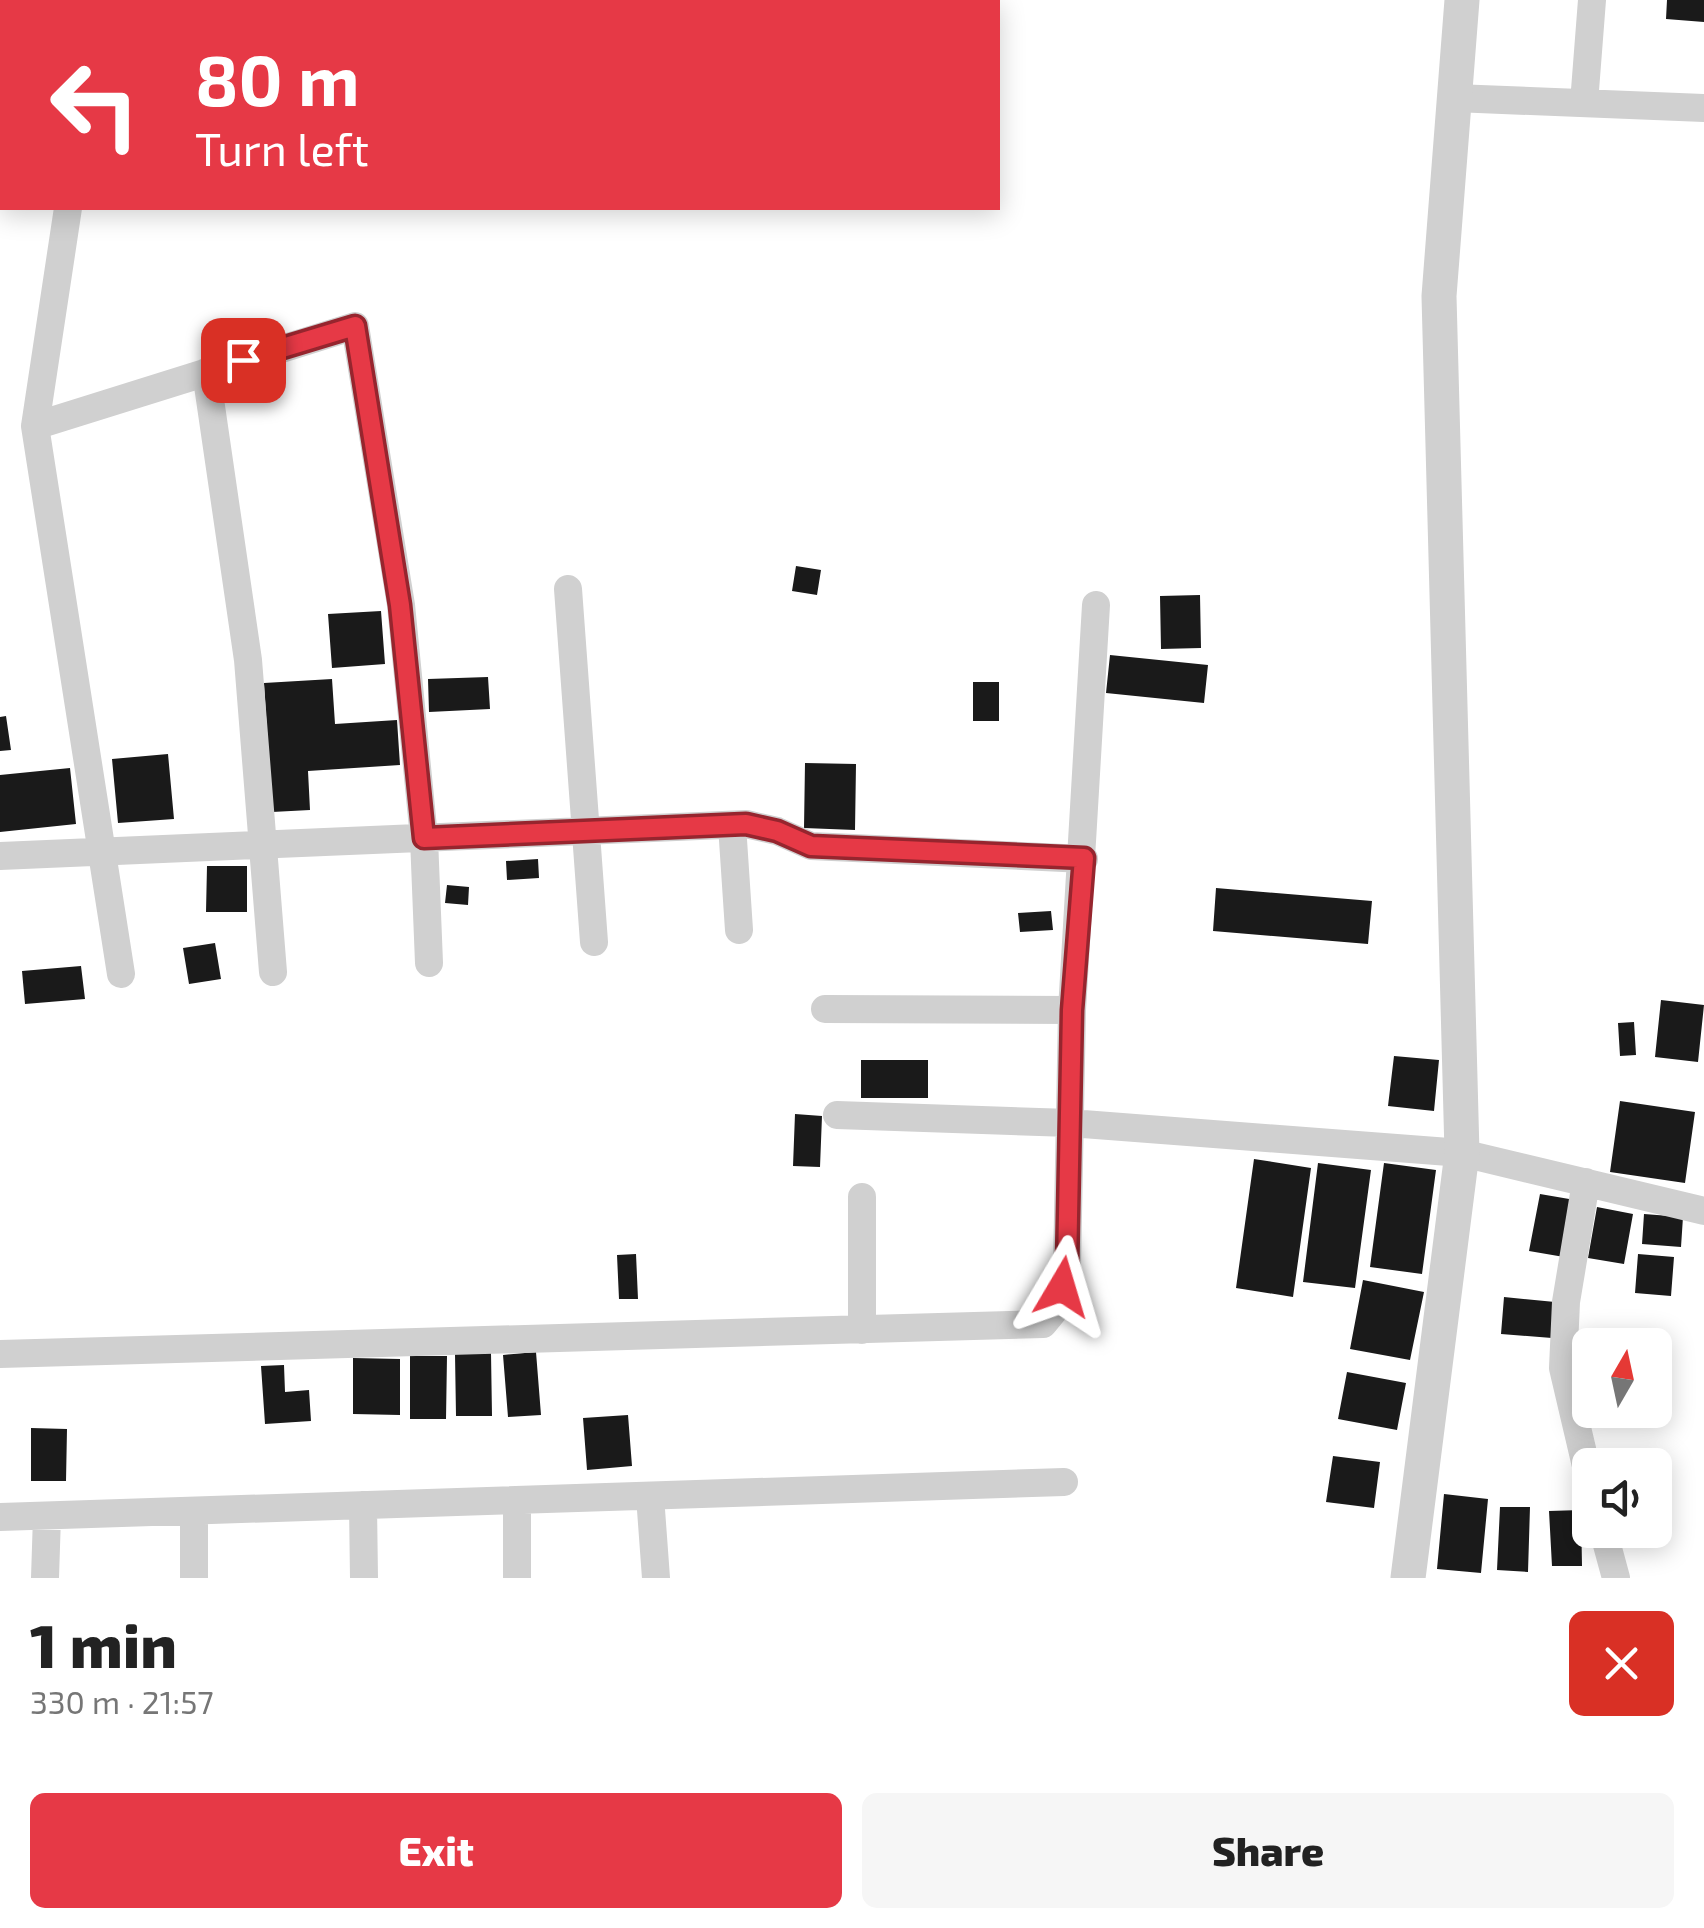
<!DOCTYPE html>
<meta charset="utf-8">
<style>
body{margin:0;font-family:"Exo 2",sans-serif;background:#f6f6f6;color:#222;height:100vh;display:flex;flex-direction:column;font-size:38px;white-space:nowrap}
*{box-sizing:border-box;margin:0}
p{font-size:32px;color:#767676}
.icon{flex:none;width:55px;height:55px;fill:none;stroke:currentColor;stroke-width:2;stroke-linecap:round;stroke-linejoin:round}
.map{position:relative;height:1578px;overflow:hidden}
.side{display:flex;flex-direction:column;background:#fff;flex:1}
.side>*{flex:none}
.guide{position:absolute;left:0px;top:0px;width:1000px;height:210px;box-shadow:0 5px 25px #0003;background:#e63946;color:#fff;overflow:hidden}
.needle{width:65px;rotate:9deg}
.buttons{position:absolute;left:1572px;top:1328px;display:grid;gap:20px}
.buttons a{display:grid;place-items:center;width:100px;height:100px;border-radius:15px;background:#fff;box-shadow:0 5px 25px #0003;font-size:50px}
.pin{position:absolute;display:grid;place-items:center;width:85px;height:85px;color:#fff;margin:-42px;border-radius:20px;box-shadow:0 5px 15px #0006}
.me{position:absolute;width:110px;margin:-55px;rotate:7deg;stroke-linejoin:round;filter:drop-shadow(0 0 8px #0008)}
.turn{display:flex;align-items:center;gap:35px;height:210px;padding:0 30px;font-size:45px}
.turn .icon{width:130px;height:130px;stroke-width:2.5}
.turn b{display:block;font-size:70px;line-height:85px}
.round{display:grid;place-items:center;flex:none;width:105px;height:105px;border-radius:15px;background:#f6f6f6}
.summary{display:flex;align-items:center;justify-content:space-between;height:170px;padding:0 30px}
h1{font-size:60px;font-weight:800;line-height:75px}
.cta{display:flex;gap:20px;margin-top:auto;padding:20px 30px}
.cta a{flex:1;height:115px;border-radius:15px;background:#e63946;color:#fff;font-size:40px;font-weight:800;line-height:115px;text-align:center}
.cta a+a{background:#f6f6f6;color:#222}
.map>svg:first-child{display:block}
.building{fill:#1a1a1a}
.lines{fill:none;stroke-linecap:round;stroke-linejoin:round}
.minor{stroke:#d0d0d0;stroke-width:28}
.tertiary{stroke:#d0d0d0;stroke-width:35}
.route-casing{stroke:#96252e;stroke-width:25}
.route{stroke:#e63946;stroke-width:18}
</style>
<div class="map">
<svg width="1704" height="1578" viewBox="0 0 1704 1578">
<rect width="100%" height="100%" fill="#fff"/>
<!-- building -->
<path class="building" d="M1667,0h37v22l-38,-3z
M796,566l25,4 -4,25 -25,-4z
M1200,595l1,53 -40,1 -1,-53z
M381,611l4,53 -53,4 -4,-54z
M1110,655l98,10 -4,38 -98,-10z
M488,677l2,32 -61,3 -1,-33z
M332,679l3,45 62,-4 3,45 -92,6 2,39 -38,2 -8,-129z
M973,682h26v39h-26z
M6,716l5,34 -11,1v-34z
M168,754l6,65 -56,4 -6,-64z
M805,763l51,1 -1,66 -51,-2z
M70,768l6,56 -76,8v-57z
M538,859l1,19 -32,2 -1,-19z
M207,866h40v46h-41z
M447,885l22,2 -1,18 -23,-2z
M1216,888l156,13 -4,43 -155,-13z
M1051,911l2,19 -33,2 -2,-19z
M215,943l6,36 -32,5 -6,-36z
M81,966l4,33 -60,5 -3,-33z
M1661,1000l43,5 -6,57 -43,-5z
M1634,1022l2,33 -16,1 -2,-33z
M1394,1056l45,4 -5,51 -46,-5z
M861,1060h67v38h-67z
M1620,1101l75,11 -10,71 -75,-11z
M795,1114l27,2 -2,51 -27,-1z
M1254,1159l57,9 -18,129 -57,-9z
M1318,1163l53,7 -16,118 -52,-6z
M1384,1163l52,7 -14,104 -52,-7z
M1540,1194l35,6 -11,57 -35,-6z
M1597,1207l36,7 -9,50 -36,-6z
M1644,1214l39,3 -2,30 -39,-3z
M636,1254l2,45h-19l-2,-44z
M1638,1254l36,3 -3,39 -36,-3z
M1363,1280l61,12 -14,68 -60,-11z
M1504,1297l51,5 -3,36 -51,-4z
M536,1352l5,63 -33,2 -5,-62z
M491,1353l1,63h-36l-1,-62z
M410,1356h37l-1,63h-36z
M353,1358l47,1v56l-47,-1z
M284,1365l1,27 24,-2 2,31 -46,3 -4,-58z
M1347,1372l59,11 -9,47 -59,-11z
M628,1415l4,51 -45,4 -4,-52z
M31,1428l36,1 -1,52h-35z
M1333,1456l47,6 -6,46 -48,-6z
M1444,1494l44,5 -7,74 -44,-4z
M1500,1507h30l-2,65 -31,-2z
M1581,1510l1,56h-30l-3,-55z"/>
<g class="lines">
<!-- minor -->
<path class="minor" d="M97,2v-2
M0,93l2,1
M1454,98l250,10
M1584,103l8,-103
M68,208l-33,218 86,548
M206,372l42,288 25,312
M35,426l320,-100 46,279 23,233 5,125
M568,589l26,353
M732,825l7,105
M0,856l746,-32 31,7 34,15 273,13
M825,1009l247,1
M837,1115l233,8 392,30 242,58
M1586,1182l-20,120 -3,66 27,115
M862,1197v133
M0,1354l1043,-30 14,-17 10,-40 5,-257 24,-405
M650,1496l6,82
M363,1505l1,73
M0,1517l1064,-35
M1603,1530l13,48
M45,1578l2,-62
M194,1578v-67
M517,1578v-78"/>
<!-- tertiary -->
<path class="tertiary" d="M1408,1578l54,-425 -23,-857 23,-296"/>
</g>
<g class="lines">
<!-- route casing -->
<g class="route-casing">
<path id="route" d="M243,360l112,-34 45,279 24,233 322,-14 31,7 34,15 273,12 -12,152 -5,258 -5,19"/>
</g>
<!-- route -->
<use href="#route" class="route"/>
</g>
</svg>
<div class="buttons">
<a><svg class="needle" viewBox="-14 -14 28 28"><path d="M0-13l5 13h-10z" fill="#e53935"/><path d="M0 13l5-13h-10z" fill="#767676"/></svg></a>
<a><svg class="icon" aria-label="sound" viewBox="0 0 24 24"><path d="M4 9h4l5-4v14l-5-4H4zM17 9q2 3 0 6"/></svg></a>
</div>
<div class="pin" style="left:243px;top:360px;background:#d93025"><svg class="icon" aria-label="arrive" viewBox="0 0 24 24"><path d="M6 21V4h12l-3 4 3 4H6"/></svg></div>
<svg class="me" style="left:1062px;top:1287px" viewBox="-20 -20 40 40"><path d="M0-17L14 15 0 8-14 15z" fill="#e63946" stroke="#fff" stroke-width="4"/></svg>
<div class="guide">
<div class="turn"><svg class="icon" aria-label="left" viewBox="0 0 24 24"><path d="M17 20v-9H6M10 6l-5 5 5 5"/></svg><div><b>80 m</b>Turn left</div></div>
</div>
</div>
<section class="side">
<div class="summary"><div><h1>1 min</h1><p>330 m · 21:57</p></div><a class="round" style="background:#d93025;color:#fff"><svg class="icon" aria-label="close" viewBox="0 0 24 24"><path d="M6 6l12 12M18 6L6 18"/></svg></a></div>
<div class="cta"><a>Exit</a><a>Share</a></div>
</section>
